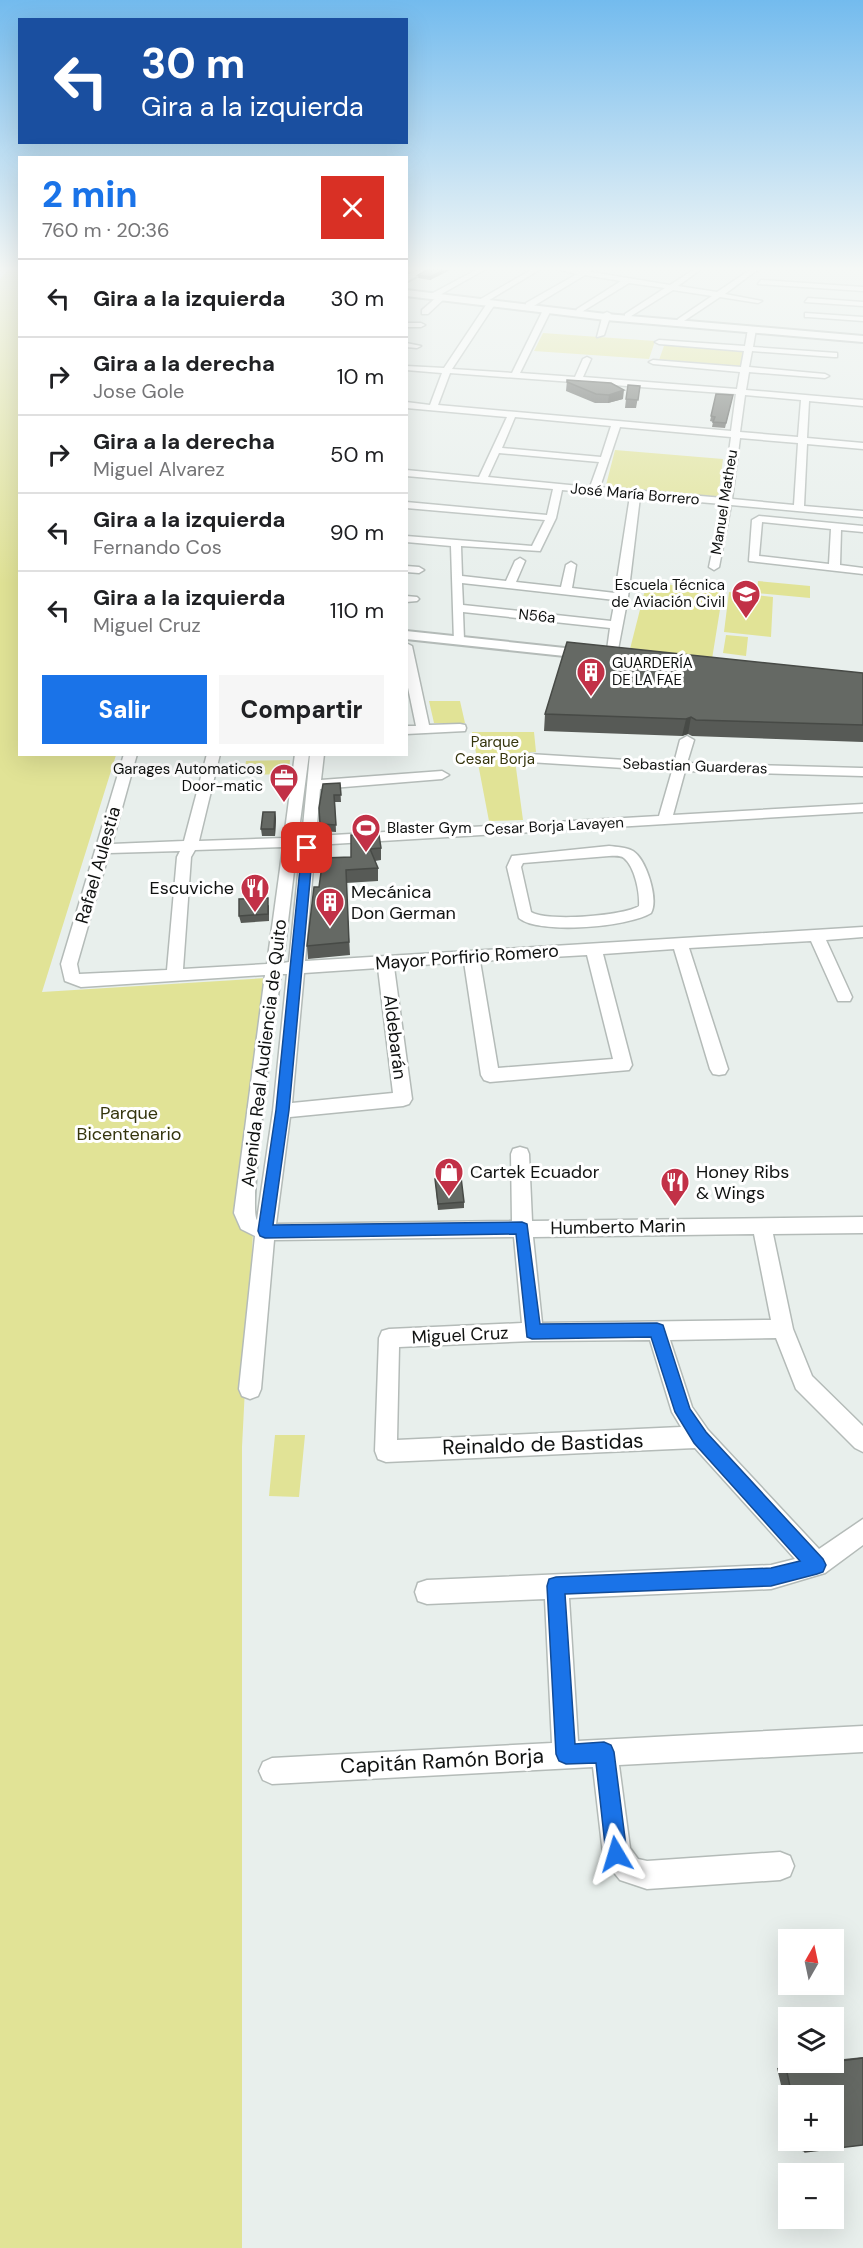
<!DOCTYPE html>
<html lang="es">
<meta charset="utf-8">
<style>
body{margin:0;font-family:"DM Sans",sans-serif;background:#f6f6f6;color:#202124;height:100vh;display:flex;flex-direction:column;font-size:22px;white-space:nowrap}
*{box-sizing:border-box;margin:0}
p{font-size:20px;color:#757577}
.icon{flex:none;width:33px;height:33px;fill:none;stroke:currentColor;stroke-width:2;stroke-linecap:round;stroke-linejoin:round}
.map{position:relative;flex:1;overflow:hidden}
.drawer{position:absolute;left:18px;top:156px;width:390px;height:600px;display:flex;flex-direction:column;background:#fff;border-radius:0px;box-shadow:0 6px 24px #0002}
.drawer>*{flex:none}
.banner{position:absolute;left:18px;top:18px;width:390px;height:126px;border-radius:0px;box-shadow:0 6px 24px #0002;background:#1a4fa0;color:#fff;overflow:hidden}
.needle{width:39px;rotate:9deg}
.fabs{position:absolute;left:778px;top:1929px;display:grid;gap:12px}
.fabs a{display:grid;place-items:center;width:66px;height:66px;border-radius:0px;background:#fff;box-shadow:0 6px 24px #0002;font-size:30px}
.pin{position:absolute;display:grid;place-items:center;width:51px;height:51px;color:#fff;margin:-26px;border-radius:12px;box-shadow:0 3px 9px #0006}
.me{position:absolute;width:66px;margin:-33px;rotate:353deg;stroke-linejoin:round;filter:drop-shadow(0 0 4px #0008)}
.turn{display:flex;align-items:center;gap:21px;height:126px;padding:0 24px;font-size:27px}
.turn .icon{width:78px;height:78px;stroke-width:2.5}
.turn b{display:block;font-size:42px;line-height:51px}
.round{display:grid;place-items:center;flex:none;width:63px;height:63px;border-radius:0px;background:#f6f6f6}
.summary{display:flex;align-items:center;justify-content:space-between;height:102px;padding:0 24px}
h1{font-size:36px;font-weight:800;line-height:45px;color:#1a73e8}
.primary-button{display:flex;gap:12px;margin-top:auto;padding:12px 24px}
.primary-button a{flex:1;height:69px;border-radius:0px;background:#1a73e8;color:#fff;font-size:24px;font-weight:800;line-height:69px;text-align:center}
.primary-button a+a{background:#f6f6f6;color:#202124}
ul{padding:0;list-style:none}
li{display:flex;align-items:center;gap:18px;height:78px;padding:0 24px;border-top:2px solid #e0e0e0}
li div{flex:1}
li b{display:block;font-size:22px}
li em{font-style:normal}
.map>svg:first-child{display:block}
.green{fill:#e1e396}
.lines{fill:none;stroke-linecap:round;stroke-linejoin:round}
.minor-casing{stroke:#b4bbb8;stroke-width:3}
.major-casing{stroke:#b4bbb8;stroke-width:4}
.minor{fill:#fff;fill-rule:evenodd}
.major{fill:#fff;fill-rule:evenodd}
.wall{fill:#575a56}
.shaded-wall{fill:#474a46}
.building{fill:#656964;stroke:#474a46;stroke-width:1.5}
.route{fill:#1a73e8;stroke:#114b97;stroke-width:1.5}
.labels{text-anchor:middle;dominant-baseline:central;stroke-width:6;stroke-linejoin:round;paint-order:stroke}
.far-street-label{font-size:15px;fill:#101211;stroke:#fff}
.far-poi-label{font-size:15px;fill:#101211;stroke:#fff;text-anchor:end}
.far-park-label{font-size:15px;fill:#35350d;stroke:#fff}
.street-label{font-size:18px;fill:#101211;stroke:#fff}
.poi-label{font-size:18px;fill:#101211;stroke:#fff;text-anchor:start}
.park-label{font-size:18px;fill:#35350d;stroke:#fff}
.near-street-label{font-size:21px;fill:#101211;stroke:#fff}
</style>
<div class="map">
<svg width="863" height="2248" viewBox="0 0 863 2248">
<rect width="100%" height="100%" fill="#e8efec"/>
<!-- green -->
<path class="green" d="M8,270h11l1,484 96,1 -74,237 224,-14 -24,469v801h-242v-1969z
M543,333l112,8 -6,18 -115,-8z
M665,343l80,7 -3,17 -83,-7z
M615,450l108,9 -5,39 -113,-9z
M758,581l52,5v12l-53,-5z
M647,582l76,9 -11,68 -82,-10z
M729,592l44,5 -2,40 -47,-5z
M726,635l22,2 -2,19 -23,-3z
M429,701h31l5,22h-31z
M472,732h62l2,20 -22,1 9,67 -34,1z
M290,760l-1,14 -45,1 2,-14z
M275,1435h30l-6,62 -30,-1z"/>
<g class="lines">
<!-- minor casing -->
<g class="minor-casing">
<path id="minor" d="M406,270h10v1l-3,2z
M476,270h8l-46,26 -7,-2z
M531,270h8l-53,32 -7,-2z
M561,270h30v2l79,13 23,-15h7l-22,16 39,6 33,-22h7l-32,24 37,7 -4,2 -38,-6 -39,26 -4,-2 1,-2 34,-23 -39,-6 -45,28h-3v-4l40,-26 -36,-5 -49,30 -4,-2 1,-2 44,-28 -36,-6 -53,32h-6v-4l51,-29z
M761,280l102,7v4l-105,-7z
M438,296l7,2 -17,16h-6v-4z
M808,298l55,4v4l-58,-4z
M488,302l7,2 -43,65 60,4 31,-63 4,-2 4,2 -31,63 55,4 8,-18 4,-2 4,2 -8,18 154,12 3,-17 -87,-8 -4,-2 4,-2 88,7 3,-16 -85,-7 -4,-2 4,-2 86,6 3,-17 4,-2 4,2 -3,18 84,6v4h-3l-82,-6 -3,16 76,7 4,2 -4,2 -76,-6 -3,18 117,10v6l-54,-5 -2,37 56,5v6l-56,-5 -3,62 59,5v6l-132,-12 -12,62 -5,3 -5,-3 13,-63 -82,-7 -12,100 -12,63 -4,1 -6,-4 4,-29 -147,-16 1,28 -6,4 -4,-2 -3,-96 -45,-4v-6l126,10 13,-26 -139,-12v-6l141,13 6,-26 -147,-13v-6l73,7 28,-60 -101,-9v-6l24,3 12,-32 -36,-3v-4l38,2zM450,373l286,21 -5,37 -293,-26zM745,395l56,5 -3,37 -58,-5zM515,417l96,9 -10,31 -99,-9zM620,427l111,10 -8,61 -123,-11zM740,438l58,5 -4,62 -62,-6zM499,453l100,9 -9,25 -102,-10zM562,490l68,6 -15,97 -43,-5 4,-23 -5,-3 -5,3 -5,22 -45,-5 9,-21 -5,-3 -5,3 -9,20 -44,-5 -1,-30 79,5 16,-33zM462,583l153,17 -4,21 -148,-16z
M607,312l4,2 -7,21 -7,2 6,-23z
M805,313l58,4v4l-55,-4h-3z
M406,323h15l4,2 -4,2h-15z
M406,343l15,3 -4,2 -11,-1z
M759,516l104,10v6l-22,-2 -1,35 23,3v6l-114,-13 3,-41zM762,522l69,7 -2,35 -70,-8z
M406,566l13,1 5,3 -5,3 -13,-1z
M406,596l11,1 2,2 -2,2 -11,1z
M406,643l6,3 17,79 31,-1 5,1 1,3 -1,3 -59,3v-8h10l-10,-48z
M687,736l7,4 -7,23 174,5h2v8l-178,-5 -12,44 190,-11v8l-548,33 -10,116 558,-34v10l-37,3 26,57 -2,4h-12l-27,-60 -122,7 39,121 -3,5 -6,1 -6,-1 -3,-5 -36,-120 -71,5 29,111 -3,5 -139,12 -6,-2 -3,-5 -17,-113 -70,5 18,132 -3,5 -6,2 -113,11 -14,107 236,-3 -1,-67 2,-5 7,-2 7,2 2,5 3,67 331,-4v16l-90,1 20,95 19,47 51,50v26l-8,-4 -59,-59 -20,-51 -106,2 22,67 16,23 111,119 44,-30v26l-38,28 -54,16 -202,9 9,143 285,-15v26l-244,13 11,83 8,11 9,2 133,-9 10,4 4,10 -4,10 -10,4 -133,9 -27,-9 -13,-16 -4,-10 -10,-87 -321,17 -9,-4 -4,-9 4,-9 9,-4 280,-15 -7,-144 -118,5 -9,-3 -3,-9 3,-9 9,-3 344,-15 24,-6 -100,-111 -309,14 -8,-3 -3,-8 4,-113 3,-7 7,-2 133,-6 -8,-86 -240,3 -13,149 -3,7 -8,3 -8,-3 -3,-7 16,-153 -14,-7 -7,-16 31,-238 -184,12 -16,-6 -4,-17 63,-210h13l-25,90 72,-3 23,-87h13l-21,87 85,-3 11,-84h14l-11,83h4l8,-83h14l-3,26 121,-9 7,4 -7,4 -122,10 -4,47 343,-20 13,-45 -143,-9 -7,-4 7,-4 145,9 6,-23zM297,846h4l-12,116 -6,1zM283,847l-16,117 -84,5 8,-112 4,-7zM180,851l-3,6 -10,113 -88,4 -2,-10 32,-111zM587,955l26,104 -115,9 -18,-107zM378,968l15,125 -101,10 12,-130zM281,974h6l-14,137 -16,109c-10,-14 20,-214 24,-246zM754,1234l17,86 -229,3 -9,-86zM650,1340l22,72 9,15 -284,13 2,-93 134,-6z
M609,846c8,1 17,1 24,5 13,8 26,48 18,62 -22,14 -112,22 -132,5l-12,-51 5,-11zM609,856c5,0 11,-1 15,2 11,9 16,35 15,48 -15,10 -93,16 -108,6l-10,-45 2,-4z"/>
</g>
<!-- major casing -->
<g class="major-casing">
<path id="major" d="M418,270h10l-22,12v-7z
M406,290l200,24 257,22v6l-257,-22 -200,-24z
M406,631l187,20 7,4 -7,4 -187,-20z"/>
</g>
<!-- minor -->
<use href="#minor" class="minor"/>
<!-- major -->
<use href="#major" class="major"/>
</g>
<!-- wall -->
<path class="wall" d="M427,270h23l-20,10 -12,-2v-3z
M567,380l56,19 -15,4h-13l-29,-12z
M640,386l-4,22h-11l1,-9z
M716,394l17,1 -8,33 -13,-1 1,-5 -3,-1z
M863,673v69l-171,-6 -4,-2 -6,2 -138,-5 1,-17z
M340,783l1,19h-6l1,30 -15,-1 -2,-23z
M275,812l1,7 -1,17h-13l-1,-7z
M351,835l30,13v12l-6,1 3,7v13l-32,2 4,72 -42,4 -1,-13 12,-59 32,-30z
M269,905v16l-28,2 -2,-7z
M435,1179l29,23v6l-26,2z
M863,2057v88l-58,7 -9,-3 -2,-9h40v-44h-45v23l-12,-51 40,-6h17v-2z"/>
<!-- shaded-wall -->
<path class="shaded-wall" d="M444,270h6l-20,10v-3z
M624,390l-1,9 -15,4 1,-8z
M691,717l-3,17 -6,2 4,-17z
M275,812l1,7 -1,17 -1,-7z"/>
<!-- building -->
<path class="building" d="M427,270h17l-14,7 -12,-2z
M567,380l44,3 13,7 -15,5 -13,-1 -29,-12z
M628,385l12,1 -2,14 -12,-1z
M716,394l17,1 -7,28 -13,-1 2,-5 -4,-1z
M567,642l296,31v52l-167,-5 -5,-3 -5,2 -141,-5z
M340,783l1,12h-7l2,30 -16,-1 -1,-16 4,-24z
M263,812h12l-1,17h-13z
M351,835h28l2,13 -11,1 8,19 -32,2 3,72 -42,4 7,-59h5l4,-29 28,-1z
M268,898v16l-29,2v-17z
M461,1177l3,25 -26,2 -3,-25z
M863,2058v87l-58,7 -3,-12h32v-44h-42l-6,-28z"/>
<!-- sky -->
<linearGradient id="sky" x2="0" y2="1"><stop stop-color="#73bbee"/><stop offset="0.46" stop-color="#f5f8f6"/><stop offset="1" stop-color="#f5f8f6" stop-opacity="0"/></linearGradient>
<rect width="863" height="584" fill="url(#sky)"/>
<!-- route -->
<path class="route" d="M307,845l6,3 -24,262 -16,115 249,-3 5,2 13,100 117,-1 6,2 27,84 16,23 117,127 3,6 -3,7 -6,2 -46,12 -206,8 10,150 29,-2 7,3 3,7 13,102 -3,7 -8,3 -7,-3 -3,-7 -10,-91 -30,1 -7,-3 -3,-7 -9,-168 2,-7 7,-2 215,-9 29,-7 -106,-118 -19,-31 -24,-75 -119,2 -5,-2 -11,-103 -251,4 -5,-2 -2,-5 18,-121 26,-262z"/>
<!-- icons -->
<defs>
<g id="university-pin" transform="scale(1.5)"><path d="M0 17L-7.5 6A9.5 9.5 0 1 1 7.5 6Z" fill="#c23147" stroke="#fff"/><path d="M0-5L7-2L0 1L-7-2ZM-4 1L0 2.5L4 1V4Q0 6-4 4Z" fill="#fff"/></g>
<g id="building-pin" transform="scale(1.5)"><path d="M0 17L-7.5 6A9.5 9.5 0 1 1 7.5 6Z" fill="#c23147" stroke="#fff"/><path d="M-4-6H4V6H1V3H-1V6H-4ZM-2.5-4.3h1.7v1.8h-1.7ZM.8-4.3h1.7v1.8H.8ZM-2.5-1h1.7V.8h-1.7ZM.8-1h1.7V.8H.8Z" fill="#fff"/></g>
<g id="office-pin" transform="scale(1.5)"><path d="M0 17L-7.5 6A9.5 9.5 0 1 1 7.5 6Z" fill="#c23147" stroke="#fff"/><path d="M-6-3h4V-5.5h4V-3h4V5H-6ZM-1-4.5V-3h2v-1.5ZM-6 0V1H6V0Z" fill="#fff"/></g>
<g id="stadium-pin" transform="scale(1.5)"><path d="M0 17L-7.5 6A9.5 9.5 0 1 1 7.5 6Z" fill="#c23147" stroke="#fff"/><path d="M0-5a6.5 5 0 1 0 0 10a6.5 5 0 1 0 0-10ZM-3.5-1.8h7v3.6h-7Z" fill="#fff"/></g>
<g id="restaurant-pin" transform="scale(1.5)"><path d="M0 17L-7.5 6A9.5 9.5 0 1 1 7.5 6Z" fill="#c23147" stroke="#fff"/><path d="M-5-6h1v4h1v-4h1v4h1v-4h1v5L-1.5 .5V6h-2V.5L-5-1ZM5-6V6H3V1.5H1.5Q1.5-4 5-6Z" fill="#fff"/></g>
<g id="shop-pin" transform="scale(1.5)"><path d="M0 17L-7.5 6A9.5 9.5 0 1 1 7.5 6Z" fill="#c23147" stroke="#fff"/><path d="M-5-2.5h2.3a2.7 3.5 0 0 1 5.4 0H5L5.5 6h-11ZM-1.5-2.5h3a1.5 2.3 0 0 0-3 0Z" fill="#fff"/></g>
</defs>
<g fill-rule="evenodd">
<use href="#university-pin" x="746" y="594"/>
<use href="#building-pin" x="591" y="672"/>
<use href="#office-pin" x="284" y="778"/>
<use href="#stadium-pin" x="366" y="828"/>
<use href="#restaurant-pin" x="255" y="888"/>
<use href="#building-pin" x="330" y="902"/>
<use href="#shop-pin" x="449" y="1172"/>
<use href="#restaurant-pin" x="675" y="1182"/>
</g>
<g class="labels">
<!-- far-street labels -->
<g class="far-street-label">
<text transform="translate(635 494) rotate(5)">José María Borrero</text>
<text transform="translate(724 502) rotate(-81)">Manuel Matheu</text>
<text transform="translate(537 616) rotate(6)">N56a</text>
<text transform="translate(695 766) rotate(2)">Sebastian Guarderas</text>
<text transform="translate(554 826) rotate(-3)">Cesar Borja Lavayen</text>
</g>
<!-- far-poi labels -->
<g class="far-poi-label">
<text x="725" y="585">Escuela Técnica<tspan x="725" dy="17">de Aviación Civil</tspan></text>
<text x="612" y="663" text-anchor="start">GUARDERÍA<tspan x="612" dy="17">DE LA FAE</tspan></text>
<text x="263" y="769">Garages Automaticos<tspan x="263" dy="17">Door-matic</tspan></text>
<text x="387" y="828" text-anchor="start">Blaster Gym</text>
</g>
<!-- far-park labels -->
<g class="far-park-label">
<text x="495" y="742">Parque<tspan x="495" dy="17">Cesar Borja</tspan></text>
</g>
<!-- street labels -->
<g class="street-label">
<text transform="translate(98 865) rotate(-74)">Rafael Aulestia</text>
<text transform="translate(467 957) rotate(-4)">Mayor Porfirio Romero</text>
<text transform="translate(395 1037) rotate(83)">Aldebarán</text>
<text transform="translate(264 1053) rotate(-83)">Avenida Real Audiencia de Quito</text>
<text transform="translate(618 1227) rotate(-1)">Humberto Marin</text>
<text transform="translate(460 1335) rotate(-3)">Miguel Cruz</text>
</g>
<!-- poi labels -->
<g class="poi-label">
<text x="234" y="888" text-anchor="end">Escuviche</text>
<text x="351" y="892">Mecánica<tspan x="351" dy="21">Don German</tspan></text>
<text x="470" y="1172">Cartek Ecuador</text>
<text x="696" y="1172">Honey Ribs<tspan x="696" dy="21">&amp; Wings</tspan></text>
</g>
<!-- park labels -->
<g class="park-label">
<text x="129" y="1113">Parque<tspan x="129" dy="21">Bicentenario</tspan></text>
</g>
<!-- near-street labels -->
<g class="near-street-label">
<text transform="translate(543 1444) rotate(-2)">Reinaldo de Bastidas</text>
<text transform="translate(442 1761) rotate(-3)">Capitán Ramón Borja</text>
</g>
</g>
</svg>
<div class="fabs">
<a><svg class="needle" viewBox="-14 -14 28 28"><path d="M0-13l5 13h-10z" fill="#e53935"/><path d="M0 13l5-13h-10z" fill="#757577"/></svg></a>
<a><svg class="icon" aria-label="layers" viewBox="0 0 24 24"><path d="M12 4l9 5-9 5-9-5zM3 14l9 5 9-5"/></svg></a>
<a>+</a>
<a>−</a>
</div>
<div class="pin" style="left:307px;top:848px;background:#d93025"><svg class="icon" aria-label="arrive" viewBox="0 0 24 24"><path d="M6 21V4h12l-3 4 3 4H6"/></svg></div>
<svg class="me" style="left:616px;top:1854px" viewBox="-20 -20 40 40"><path d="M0-17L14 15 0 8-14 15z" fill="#1a73e8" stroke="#fff" stroke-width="4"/></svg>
<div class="banner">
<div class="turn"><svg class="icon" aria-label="left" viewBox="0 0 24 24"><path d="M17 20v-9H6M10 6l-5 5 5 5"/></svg><div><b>30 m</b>Gira a la izquierda</div></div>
</div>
<section class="drawer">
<div class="summary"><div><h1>2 min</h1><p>760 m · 20:36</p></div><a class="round" style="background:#d93025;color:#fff"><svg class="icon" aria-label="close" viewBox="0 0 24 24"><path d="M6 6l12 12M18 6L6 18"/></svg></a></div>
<ul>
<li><svg class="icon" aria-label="left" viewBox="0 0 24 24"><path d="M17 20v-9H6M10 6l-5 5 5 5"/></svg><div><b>Gira a la izquierda</b></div><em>30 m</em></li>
<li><svg class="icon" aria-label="right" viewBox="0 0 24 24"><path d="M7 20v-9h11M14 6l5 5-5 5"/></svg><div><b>Gira a la derecha</b><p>Jose Gole</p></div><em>10 m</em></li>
<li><svg class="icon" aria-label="right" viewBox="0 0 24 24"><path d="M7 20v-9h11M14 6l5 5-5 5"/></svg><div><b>Gira a la derecha</b><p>Miguel Alvarez</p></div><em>50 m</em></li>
<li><svg class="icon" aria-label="left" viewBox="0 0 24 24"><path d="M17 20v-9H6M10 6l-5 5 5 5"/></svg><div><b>Gira a la izquierda</b><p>Fernando Cos</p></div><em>90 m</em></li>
<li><svg class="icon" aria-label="left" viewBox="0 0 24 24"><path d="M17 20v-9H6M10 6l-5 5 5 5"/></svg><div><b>Gira a la izquierda</b><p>Miguel Cruz</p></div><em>110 m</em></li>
</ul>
<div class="primary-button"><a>Salir</a><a>Compartir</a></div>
</section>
</div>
